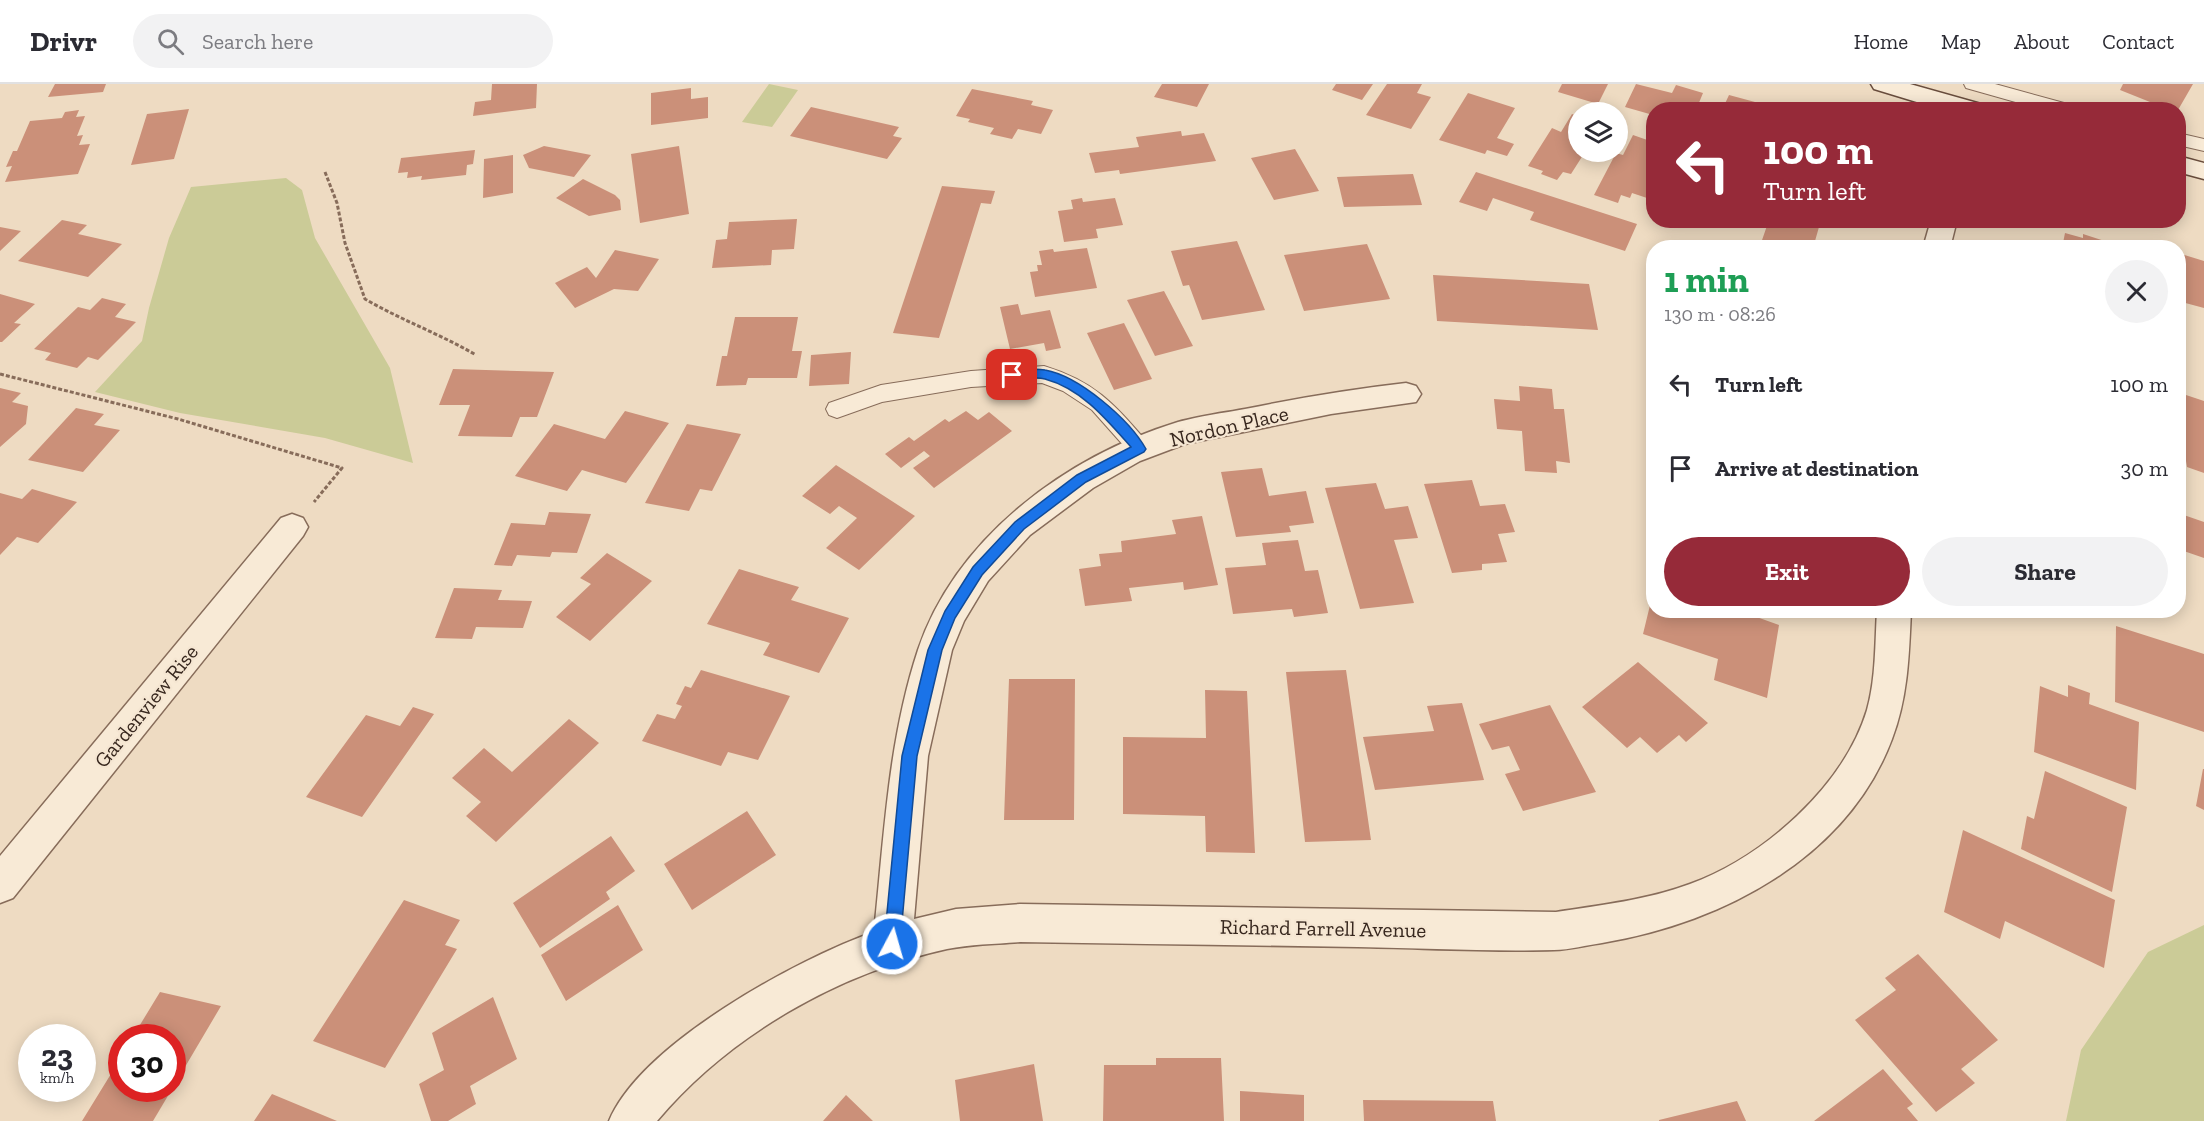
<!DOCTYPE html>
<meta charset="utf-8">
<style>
body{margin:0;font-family:"Zilla Slab",serif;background:#f2f2f3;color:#2b2b33;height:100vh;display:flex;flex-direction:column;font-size:22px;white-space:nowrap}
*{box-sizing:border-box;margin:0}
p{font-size:20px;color:#7c7c81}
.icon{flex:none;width:33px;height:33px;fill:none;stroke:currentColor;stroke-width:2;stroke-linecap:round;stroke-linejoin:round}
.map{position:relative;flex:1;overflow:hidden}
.sheet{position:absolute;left:1646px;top:156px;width:540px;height:378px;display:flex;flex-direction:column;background:#fff;border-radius:24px;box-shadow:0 3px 15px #0003}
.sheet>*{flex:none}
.banner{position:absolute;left:1646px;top:18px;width:540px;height:126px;border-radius:24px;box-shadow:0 3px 15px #0003;background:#962a39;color:#fff;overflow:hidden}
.fabs{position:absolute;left:1568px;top:18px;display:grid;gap:12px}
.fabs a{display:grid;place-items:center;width:60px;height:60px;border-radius:50%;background:#fff;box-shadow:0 3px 15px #0003;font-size:30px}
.speed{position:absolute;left:18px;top:940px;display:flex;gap:12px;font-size:30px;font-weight:700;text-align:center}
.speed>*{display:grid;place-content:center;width:78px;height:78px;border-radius:50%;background:#fff;box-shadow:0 3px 15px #0003;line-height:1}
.speed small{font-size:15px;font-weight:400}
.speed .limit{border:9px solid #d22;background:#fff;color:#111}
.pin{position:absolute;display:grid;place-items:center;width:51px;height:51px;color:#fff;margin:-26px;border-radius:12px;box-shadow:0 3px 9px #0006}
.me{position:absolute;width:66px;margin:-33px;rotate:6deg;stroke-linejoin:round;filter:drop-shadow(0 0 4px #0008)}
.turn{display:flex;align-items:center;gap:21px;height:126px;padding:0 18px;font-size:27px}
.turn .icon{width:78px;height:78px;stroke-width:2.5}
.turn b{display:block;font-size:42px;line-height:51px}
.round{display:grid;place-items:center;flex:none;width:63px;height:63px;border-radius:32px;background:#f2f2f3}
.headline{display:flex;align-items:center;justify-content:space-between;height:102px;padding:0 18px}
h1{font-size:36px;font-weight:700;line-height:45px;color:#1e9e55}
.primary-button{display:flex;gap:12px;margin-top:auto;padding:12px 18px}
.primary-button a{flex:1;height:69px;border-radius:36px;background:#962a39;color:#fff;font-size:24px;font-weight:700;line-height:69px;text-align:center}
.primary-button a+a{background:#f2f2f3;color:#2b2b33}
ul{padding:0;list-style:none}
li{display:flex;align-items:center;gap:18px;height:84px;padding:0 18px}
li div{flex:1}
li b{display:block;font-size:22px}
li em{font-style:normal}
header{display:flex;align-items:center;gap:36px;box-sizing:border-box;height:84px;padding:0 30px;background:#fff;border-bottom:2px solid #e1e1e2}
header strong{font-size:28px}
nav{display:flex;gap:33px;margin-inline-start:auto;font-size:21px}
.search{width:420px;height:54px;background:#f2f2f3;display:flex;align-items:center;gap:15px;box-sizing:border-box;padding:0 21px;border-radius:33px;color:#7c7c81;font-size:22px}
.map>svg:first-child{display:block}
.green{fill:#cbcb97}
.building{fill:#cb9079}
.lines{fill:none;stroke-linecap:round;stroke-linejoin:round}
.service-casing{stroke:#876c5a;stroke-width:2}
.minor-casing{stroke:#876c5a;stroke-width:3}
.secondary-casing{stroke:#694d3d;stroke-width:3}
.path{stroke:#876c5a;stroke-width:3;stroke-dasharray:4 2;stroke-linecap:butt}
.service{fill:#f8ead6;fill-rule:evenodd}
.minor{fill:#f8ead6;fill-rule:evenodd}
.secondary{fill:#f8ead6;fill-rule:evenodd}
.route{fill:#1a73e8;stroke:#114b97;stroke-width:1.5}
.labels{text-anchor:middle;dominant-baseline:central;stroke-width:4.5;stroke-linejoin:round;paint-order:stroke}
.street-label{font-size:21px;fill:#37271e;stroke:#f5e6d2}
</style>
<header>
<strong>Drivr</strong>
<div class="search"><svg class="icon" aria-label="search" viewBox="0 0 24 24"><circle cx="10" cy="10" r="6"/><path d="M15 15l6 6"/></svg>Search here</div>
<nav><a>Home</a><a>Map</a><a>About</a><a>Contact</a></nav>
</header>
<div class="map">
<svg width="2204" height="1037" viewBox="0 0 2204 1037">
<rect width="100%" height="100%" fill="#eedbc2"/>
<!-- green -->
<path class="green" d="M769,0l29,6 -26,37 -30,-5z
M286,94l16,12 13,48 75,130 23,95 -88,-25 -145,-25 -85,-21 47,-51 7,-33 20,-70 22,-51z
M2204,841v196h-138l15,-71 67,-98z"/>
<!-- building -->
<path class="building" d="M55,0h51l-3,8 -55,5z
M492,0h45l-1,24 -63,8 2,-14 16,-2z
M1162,0h47l-12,23 -43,-10z
M1336,0h37l-11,16 -30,-10z
M1387,0h35l-5,9 14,4 -20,32 -45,-14z
M1562,0h46l-10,20 -40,-12z
M1636,0l36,9 4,-8 27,8 -7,17h-43v5l-28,-8z
M2123,0h70l-15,26h-8l-50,-20z
M691,4v11l17,-2v21l-57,7v-32z
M972,5l61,12 -2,4 22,5 -12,24 -23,-5 -6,10 -22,-5 4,-6 -26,-6 2,-3 -14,-3z
M1468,9l47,15 -18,30 17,6 -7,12 -20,-6 -2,4 -46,-14z
M1729,11l26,7 -2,5 7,3h-38z
M811,23l88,20 -6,9 9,2 -15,21 -97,-23z
M189,25l-15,50 -43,6 16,-51z
M79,26l-3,7 9,-1 -8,20 6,-1 -4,10 11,-1 -12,30 -73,8 7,-16 -6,1 7,-16h4l13,-30 32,-3 3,-6z
M1572,30l6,2v20l-5,6 5,1v9h7l-14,22 -8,-2 -6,8 -16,-6 2,-3 -15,-5 24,-38 9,4z
M1181,47l1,5 22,-3 12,28 -96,13 -1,-4 -24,3 -6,-20 50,-6 -3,-10z
M1633,51l20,7v58l-21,-7 -2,5 -9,-3 -3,8 -24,-8 22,-42 7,2z
M544,62l47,9 -17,22 -45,-9 -6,-13z
M679,62l10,68 -49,9 -9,-69z
M1295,65l24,42 -45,9 -23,-42z
M475,66l-2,14 -6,1 -1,10 -45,5 1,-4 -15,2 1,-6 -10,1 3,-15z
M513,71v38l-30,5 1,-39z
M1476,88l161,52 -12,27 -95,-31 4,-8 -41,-14 -6,13 -28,-9z
M1413,90l9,31 -78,2 -7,-30z
M583,95l32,16 5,5 1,10 -32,6 -33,-18z
M942,102l53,5 -4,13 -10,-1 -42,135 -46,-5z
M1082,114l1,4 32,-4 8,27 -27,4 2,9 -34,4 -6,-31 15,-2 -2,-9z
M797,135l-3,30 -22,1 -1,15 -59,3 4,-28 11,-1 2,-17z
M62,136l25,5 -9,9 44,10 -34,33 -70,-16z
M1769,136h52l-8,28h-36l-16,-5z
M0,143l21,4 -21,20z
M2065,149l18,5v-4l43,14h-64z
M1237,157l28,69 -63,10 -13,-35 -6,1 -12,-35z
M1367,160l23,55 -86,12 -20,-56z
M1087,164l10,40 -62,9 -5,-25 8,-1 -1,-6h5l-3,-14 14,-2 1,3z
M615,166l44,9 -21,32 -24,-2 -39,19 -20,-25 32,-16 9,11z
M2178,169l26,8v47l-26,-7z
M1433,191l156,9 9,46 -161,-9z
M1164,207l29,55 -38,10 -28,-56z
M0,210l35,10 -21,19 7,1 -19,18h-2z
M102,214l24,6 -11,13 21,5 -38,38 -10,-3 -11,11 -32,-8 6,-7 -17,-4 44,-42 12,3z
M1018,220l3,11 29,-5 11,38 -15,3 -2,-8 -34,6 -10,-42z
M735,233h63l-6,34h10l-5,27h-49l-2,7 -30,1 6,-30h5z
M1124,239l28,56 -38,11 -27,-57z
M851,268l-2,32 -40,2 2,-31z
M453,285l101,3 -17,45h-17l-8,20 -54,-1 12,-31h-31z
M1519,302l33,3 2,20h10l6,54 -14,-2 1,12 -32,-2 -3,-40 -25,-2 -3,-30 26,2z
M0,304l21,5 -9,9 16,4 -2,18 -26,23z
M2180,309l24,8v72l-17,-6 -1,-6 -8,-3z
M76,324l28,6 -10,11 26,5 -37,42 -55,-12z
M625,327l44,12 -43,60 -44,-13 -15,21 -52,-15 39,-52 51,15z
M966,327l12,9 11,-8 23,19 -78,57 -21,-20 17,-12 -6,-5 -23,17 -16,-14 24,-17 5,4 31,-22 4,3z
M687,340l54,10 -29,57 -12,-2 -11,22 -44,-8z
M836,381l79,51 -56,54 -33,-22 31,-30 -18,-12 -9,8 -28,-18z
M1262,384l7,28 37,-5 8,32 -25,3 2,6 -55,5 -15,-65z
M1472,396l8,26 25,-2 10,28 -17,2 9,28 -25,2v6l-30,3 -28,-89z
M1376,399l9,26 23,-3 10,32 -24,2 20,63 -54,6 -35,-121z
M32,405l45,13 -39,41 -21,-6 -17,18v-62l22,6z
M549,428l42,2 -14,39 -25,-1 -2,5 -33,-2 -5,11 -18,-1 17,-42 34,2z
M2178,429l26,9v36l-26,-9z
M1202,432l16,69 -34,5 -1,-8 -54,6 3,13 -47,5 -6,-37 22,-3 -2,-12 23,-2 -1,-11 55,-7 -4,-14z
M1298,456l7,31 13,-1 10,43 -34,4 -2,-8 -59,5 -8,-46 41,-3 -4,-22z
M607,469l45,28 -62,60 -34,-24 35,-33 -11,-6z
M739,485l60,18 -8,13 58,18 -30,55 -56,-18 7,-12 -63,-19z
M454,504l48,2 -4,10 34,1 -9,27 -47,-1 -4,12 -37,-1z
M1652,513l1,13h84l42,15 -12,73 -53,-18 4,-21 -75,-25z
M2116,542l88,28v78l-89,-30z
M1638,578l70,61 -22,19 -7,-7 -22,18 -17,-16 -13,11 -45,-41z
M701,586l89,26 -32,64 -30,-8 -7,14 -79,-25 15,-27 18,5 7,-13 -6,-2 9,-18 6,2z
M1346,586l25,170 -66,2 -19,-170z
M1009,595h66l-1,141h-70z
M2068,601l22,8 -1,11 50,18 -3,68 -102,-38 6,-66 28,11z
M1205,606l42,1 8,162 -49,-1 -1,-36 -82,-2v-77l83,1z
M1462,619l22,77 -109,10 -12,-53 71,-6 -7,-25z
M1550,621l46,87 -73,19 -18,-37 15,-4 -11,-24 -17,4 -13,-26z
M413,623l21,7 -72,103 -56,-20 60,-82 34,11z
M569,635l30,24 -103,99 -30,-26 15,-14 -29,-24 32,-30 28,24z
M2203,685h1v41l-8,-4z
M2045,687l82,36 -15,85 -91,-43 6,-33 7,3z
M747,727l29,44 -84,55 -28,-46z
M1963,746l152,70 -11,68 -99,-47 -5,18 -56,-27z
M611,752l24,35 -29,21 4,7 -70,49 -27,-45z
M404,816l56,20 -15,25 12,4 -72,119 -72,-27z
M618,821l25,45 -77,51 -25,-46z
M1918,870l80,86 -37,29 14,14 -39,29 -81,-92 41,-30 -11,-12z
M160,908l61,14 -49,83v-51h-40z
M493,913l24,62 -47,27 6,18 -28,17h-17l-12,-37 25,-14 -12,-37z
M122,972v33h50l-19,32h-71z
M1156,974h65l3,63h-121l1,-56h52z
M1034,980l9,57h-83l-5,-41z
M1883,985l30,35 -6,4 11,13h-104z
M1240,1007l64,4v26h-64z
M272,1010l65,27h-83z
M846,1011l27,26h-50z
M1363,1016l130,1 3,20h-132z
M1737,1017l9,20h-87v-1z"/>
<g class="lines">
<!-- service casing -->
<g class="service-casing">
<path id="service" d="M1964,0h31l80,22 2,4h-33l-78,-22z
M2178,49l26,6v12l-26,-6z
M1044,282c52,16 70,38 104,77l4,6 -4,6 -8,3 -8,-3 -40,-45 -29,-19 -21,-8 -71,4 -89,15 -45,16 -8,-3 -3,-6 3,-6 52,-18 90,-14z"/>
</g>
<!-- minor casing -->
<g class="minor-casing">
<path id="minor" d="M1931,136h26l-7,28h-27z
M1406,299l10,3 5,8 -5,8 -85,12 -146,30 -45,17 -47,27 -63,47 -42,46 -24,40 -12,29 -24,106 -14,163 42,-10 64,-5 536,8c45,-7 91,-12 134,-28 74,-27 154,-98 177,-174 9,-32 8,-66 10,-100h34c-2,45 -3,87 -19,129 -45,120 -171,184 -290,204 -15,2 -32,7 -48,7 -65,2 -131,-2 -196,-3 -113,-2 -225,-3 -338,-5 -24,2 -49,2 -73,7 -108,24 -218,86 -290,172h-48c32,-77 188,-162 265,-189 10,-94 14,-191 44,-282 38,-113 149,-194 260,-228 22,-6 45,-9 67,-13 54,-11 107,-20 161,-26z
M292,430l11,4 5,9 -5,9 -290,362 -13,5v-47l281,-338z"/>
</g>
<!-- secondary casing -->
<g class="secondary-casing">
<path id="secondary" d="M1871,0h39l71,20 3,6h-41l-69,-21z
M2178,72l26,7v16l-26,-7z"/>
</g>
<!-- path -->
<path class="path" d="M325,88l12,31 8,40 20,56c36,21 75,35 111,56
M0,290l178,45 164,49 -28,34"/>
<!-- service -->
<use href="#service" class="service"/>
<!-- minor -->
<use href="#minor" class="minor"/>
<!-- secondary -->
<use href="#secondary" class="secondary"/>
</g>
<!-- route -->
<path class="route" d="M1012,286c10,0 23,-2 33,0 34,6 84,49 101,79l-2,3 -58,30 -62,47 -42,46 -27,43 -13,32 -25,106 -17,188 -2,5 -6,2 -6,-2 -2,-5 18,-188 26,-106 17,-39 28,-44 42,-45 62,-47 54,-28c-24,-27 -49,-58 -86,-68 -12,-3 -25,2 -37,-1l-2,-3z"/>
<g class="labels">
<!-- street labels -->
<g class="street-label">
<text transform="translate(1229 342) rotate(-13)">Nordon Place</text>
<text transform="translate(146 622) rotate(-51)">Gardenview Rise</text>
<text transform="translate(1323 844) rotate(1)">Richard Farrell Avenue</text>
</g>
</g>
</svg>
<div class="fabs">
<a><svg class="icon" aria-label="layers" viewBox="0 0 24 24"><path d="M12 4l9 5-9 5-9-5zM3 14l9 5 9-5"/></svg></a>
</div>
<div class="speed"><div>23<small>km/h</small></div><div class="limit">30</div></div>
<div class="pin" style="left:1012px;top:291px;background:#d93025"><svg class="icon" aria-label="arrive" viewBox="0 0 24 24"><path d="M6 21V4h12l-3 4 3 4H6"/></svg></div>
<svg class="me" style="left:892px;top:860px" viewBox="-20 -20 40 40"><circle r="17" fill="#1a73e8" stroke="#fff" stroke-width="3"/><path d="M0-11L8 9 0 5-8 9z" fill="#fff"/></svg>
<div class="banner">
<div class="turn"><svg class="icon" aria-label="left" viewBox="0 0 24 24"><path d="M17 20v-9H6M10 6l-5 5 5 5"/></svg><div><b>100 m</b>Turn left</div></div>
</div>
<section class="sheet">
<div class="headline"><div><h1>1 min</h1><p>130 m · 08:26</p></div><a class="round"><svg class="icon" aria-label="close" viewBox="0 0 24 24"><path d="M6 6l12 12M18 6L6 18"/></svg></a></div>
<ul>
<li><svg class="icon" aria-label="left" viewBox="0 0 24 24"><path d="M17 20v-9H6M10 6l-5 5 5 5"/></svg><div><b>Turn left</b></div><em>100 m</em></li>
<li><svg class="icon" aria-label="arrive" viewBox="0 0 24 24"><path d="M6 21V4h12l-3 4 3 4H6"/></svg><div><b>Arrive at destination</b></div><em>30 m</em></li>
</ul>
<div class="primary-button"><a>Exit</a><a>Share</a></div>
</section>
</div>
